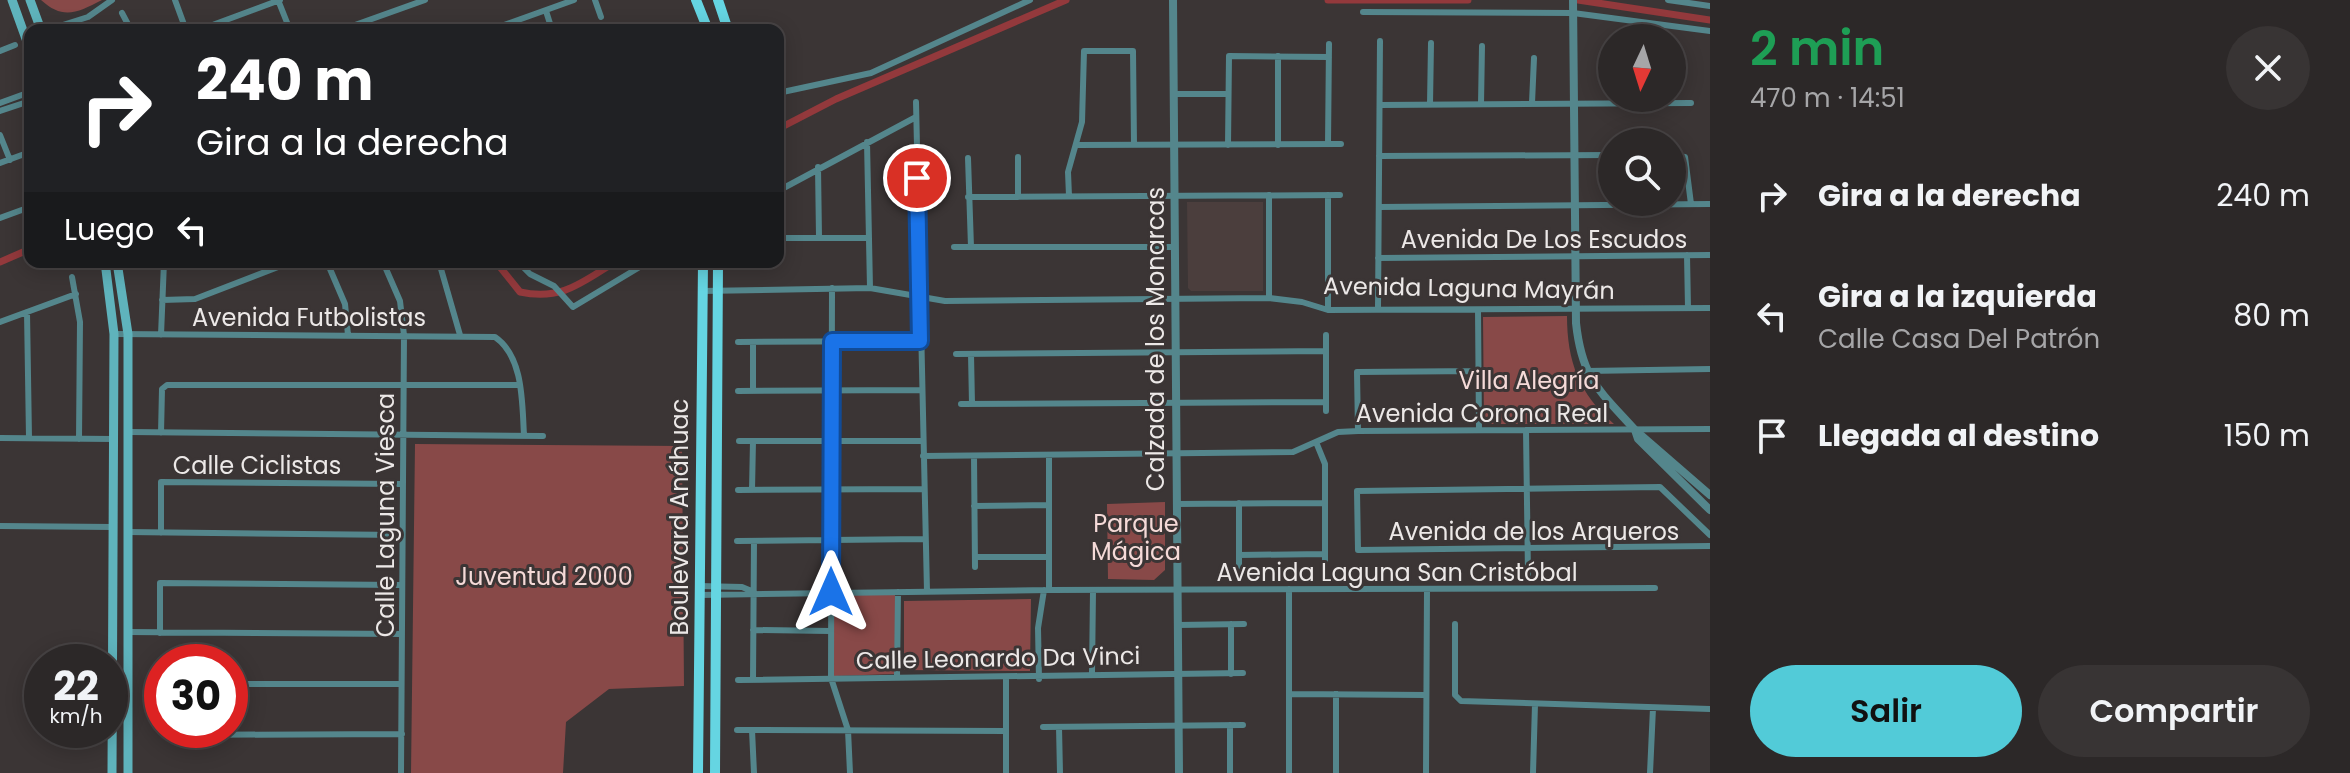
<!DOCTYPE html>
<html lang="es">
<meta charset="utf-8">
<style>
body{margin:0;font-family:Poppins,sans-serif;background:#383434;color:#f1f3f6;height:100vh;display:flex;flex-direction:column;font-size:30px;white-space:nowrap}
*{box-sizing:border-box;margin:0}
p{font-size:26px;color:#a6a6a8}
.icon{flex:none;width:44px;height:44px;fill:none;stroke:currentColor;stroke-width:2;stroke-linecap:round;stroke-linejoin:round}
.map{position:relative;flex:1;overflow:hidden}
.details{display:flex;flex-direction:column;background:#2c2828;width:640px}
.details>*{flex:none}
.guide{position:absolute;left:24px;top:24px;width:760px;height:244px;border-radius:16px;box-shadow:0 4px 20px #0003,0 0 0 2px #484445;background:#202124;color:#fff;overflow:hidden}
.needle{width:52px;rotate:184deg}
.buttons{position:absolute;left:1598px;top:24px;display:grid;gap:16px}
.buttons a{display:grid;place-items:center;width:88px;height:88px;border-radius:50%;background:#2c2828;box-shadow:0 4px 20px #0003,0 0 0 2px #484445;font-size:40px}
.speed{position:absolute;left:24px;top:644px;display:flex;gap:16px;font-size:40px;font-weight:700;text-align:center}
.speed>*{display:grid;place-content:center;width:104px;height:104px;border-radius:50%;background:#2c2828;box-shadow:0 4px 20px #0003,0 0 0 2px #484445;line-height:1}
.speed small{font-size:20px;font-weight:400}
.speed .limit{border:12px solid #d22;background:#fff;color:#111}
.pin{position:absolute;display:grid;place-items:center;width:68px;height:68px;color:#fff;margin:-34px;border:4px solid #fff;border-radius:50%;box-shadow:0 2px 8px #0007}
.me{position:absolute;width:88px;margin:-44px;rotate:0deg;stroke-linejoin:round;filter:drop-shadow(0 0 6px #0008)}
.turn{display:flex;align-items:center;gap:28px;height:168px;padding:0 40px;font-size:36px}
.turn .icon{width:104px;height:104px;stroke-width:2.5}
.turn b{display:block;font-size:56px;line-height:68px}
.then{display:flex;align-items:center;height:76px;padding:0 40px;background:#0003;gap:16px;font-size:30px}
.round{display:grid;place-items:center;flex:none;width:84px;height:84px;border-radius:42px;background:#383434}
.summary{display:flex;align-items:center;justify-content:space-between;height:136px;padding:0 40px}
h1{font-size:48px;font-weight:600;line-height:60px;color:#1e9e55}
.action{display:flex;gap:16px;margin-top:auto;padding:16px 40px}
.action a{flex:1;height:92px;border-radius:48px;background:#52cbd8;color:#111;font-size:32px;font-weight:600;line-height:92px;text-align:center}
.action a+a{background:#383434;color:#f1f3f6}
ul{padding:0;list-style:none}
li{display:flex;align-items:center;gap:24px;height:120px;padding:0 40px}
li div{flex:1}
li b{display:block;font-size:30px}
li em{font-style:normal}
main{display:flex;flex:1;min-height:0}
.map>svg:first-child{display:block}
.built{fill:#4b3e3d}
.green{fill:#884948}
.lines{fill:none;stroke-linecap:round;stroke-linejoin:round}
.canal{stroke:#93393c;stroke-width:7}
.minor{stroke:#54868c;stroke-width:6}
.tertiary{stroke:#54868c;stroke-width:8}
.secondary{stroke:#5fb3bc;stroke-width:9}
.primary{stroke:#65d5e2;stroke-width:10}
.route-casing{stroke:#114b97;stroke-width:20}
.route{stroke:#1a73e8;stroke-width:14}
.labels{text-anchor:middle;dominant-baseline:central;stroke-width:6;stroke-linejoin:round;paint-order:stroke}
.street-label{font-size:24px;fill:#ece8e7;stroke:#3b3535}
.park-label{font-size:24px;fill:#f5dad8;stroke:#3b3535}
</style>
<main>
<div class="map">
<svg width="1710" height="773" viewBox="0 0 1710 773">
<rect width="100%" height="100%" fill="#3b3535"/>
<!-- built -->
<path class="built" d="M1187,202h76v89h-72l-3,-3z"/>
<!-- green -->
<path class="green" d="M41,0h61c-25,13 -39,20 -61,0z
M1567,316c0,45 12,78 47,108h-130l-1,-107z
M415,444l267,2 2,240 -75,3 -43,33 -3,51h-152z
M1165,502v68l-11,10 -46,-1 -1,-75z
M834,595h61v79l-61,2z
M1031,599l-1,72 -126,-1v-69z"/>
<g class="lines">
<!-- canal -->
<path class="canal" d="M1328,0h140
M1578,0l132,20
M778,129l58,-30 230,-99
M0,262l30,-13
M496,262l24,30c41,9 61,-9 95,-30"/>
<!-- minor -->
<path class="minor" d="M175,0l11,30
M278,0l12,30
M595,0l6,17
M1668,0l42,6
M546,11l6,19
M1363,12l210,1 137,18
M122,13l9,17
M47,30l41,-13 24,-17
M199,30l81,-30
M341,30l84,-30
M490,30l84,-30
M0,51l15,-6
M1278,56v89
M778,93l93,-20 159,-73
M1173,94h54
M916,102l11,489
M0,103l30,-11
M1532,103l2,-45
M1430,104l1,-61
M1481,104l1,-58
M1380,105l311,-2
M0,111l30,-10
M0,135l10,25
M867,142l3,146
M1328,144l1,-100
M1077,145l264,-1
M1228,145l1,-89 100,1
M1672,155l13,2 6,47
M1379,156l233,-1
M968,158l3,89
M0,163l30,-11
M818,167l1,70
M778,191l138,-74
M1069,196l-1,-24 14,-50 2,-71h49l1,94
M968,197l372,-2
M1018,197v-40
M1379,207l331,-3
M0,218l30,-11
M778,238h91
M954,247h221
M1687,255l1,53
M1378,258l332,-3
M327,262l18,42 3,31
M383,262l17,39 4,34 -3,438
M439,262l21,73
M518,262l12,12 24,12 19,21 75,-45
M72,277l8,45 -1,117
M832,288l-1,390 17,52 2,43
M701,291l169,-3 75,13 324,-3 33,4 26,8 382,-2
M1269,298v-103
M162,300l33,-1 96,-37
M1378,309l2,-268
M1328,310v-115
M1478,310l1,120
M27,312l2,126
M0,322l76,-28
M114,334l381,3c29,20 27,67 29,98
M161,335l3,-73
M1326,335v76
M738,342l182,-1
M753,342v49
M956,354l370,-3
M971,354l1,50
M1586,371l124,-2
M738,391l183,-1
M961,404l365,-2
M1526,430l2,145
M1358,431l-1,-59 121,-1
M129,432l414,4
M161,433l1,-44 5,-4h353
M0,438l113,1
M739,441h183
M1316,442l9,22v107
M1049,455v135
M923,456l370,-4 45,-20 20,-1 352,-2
M974,456l1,111
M738,490l185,-1
M752,490l1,-49
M1239,503v65
M1176,504l149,-1
M974,506l75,-1
M0,526l113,1
M127,532l275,3
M161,533v-51l241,2
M1710,535l-50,-48 -303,4 1,59 352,-4
M737,541l187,-2
M1239,555l86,-1
M975,557h74
M699,586l43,1 12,5
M699,595l350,-5 606,-2
M1231,624v50
M1455,624v71l6,6 249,8
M1178,625l66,-1
M753,630l77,1
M128,632l274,2
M160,633v-50l241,2
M1092,673l1,-82
M897,677l1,-85
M1039,679l-1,-51 6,-38
M738,680l505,-7
M753,680l1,-139
M230,684h171
M1289,694l137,1
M1230,725v48
M1043,727l200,-2
M1059,727l1,46
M167,730v5l235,-1
M737,730l269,1
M752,730l2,43
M1006,773v-94
M1289,773v-184
M1336,773v-79
M1426,773l1,-184
M1533,773l2,-69
M1650,773l3,-65"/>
<!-- tertiary -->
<path class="tertiary" d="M1173,0l6,773
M1573,0l3,323c6,56 23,67 59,107l3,9 72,71
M1635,430l75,65"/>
<!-- secondary -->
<path class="secondary" d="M12,0l18,50
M30,0l11,30
M105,262l9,72 -2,439
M117,262l11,72v439"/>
<!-- primary -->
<path class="primary" d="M696,0l12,30
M718,0l10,30
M698,773l5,-511
M715,773l3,-511"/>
</g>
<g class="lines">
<!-- route casing -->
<g class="route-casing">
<path id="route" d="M831,592l1,-251h88l-3,-163"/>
</g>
<!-- route -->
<use href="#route" class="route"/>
</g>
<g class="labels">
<!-- street labels -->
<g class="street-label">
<text x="1544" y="239">Avenida De Los Escudos</text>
<text transform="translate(1469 288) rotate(1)">Avenida Laguna Mayrán</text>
<text x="309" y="317">Avenida Futbolistas</text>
<text transform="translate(1155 339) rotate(-90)">Calzada de los Monarcas</text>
<text x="1482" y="413">Avenida Corona Real</text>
<text x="257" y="465">Calle Ciclistas</text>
<text transform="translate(385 515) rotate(-90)">Calle Laguna Viesca</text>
<text transform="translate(679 517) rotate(-90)">Boulevard Anáhuac</text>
<text x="1534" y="531">Avenida de los Arqueros</text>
<text x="1397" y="572">Avenida Laguna San Cristóbal</text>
<text transform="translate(998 658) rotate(-1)">Calle Leonardo Da Vinci</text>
</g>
<!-- park labels -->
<g class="park-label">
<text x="1529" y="380">Villa Alegría</text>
<text x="1136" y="523">Parque<tspan x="1136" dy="28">Mágica</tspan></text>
<text x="544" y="576">Juventud 2000</text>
</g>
</g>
</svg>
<div class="buttons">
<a><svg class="needle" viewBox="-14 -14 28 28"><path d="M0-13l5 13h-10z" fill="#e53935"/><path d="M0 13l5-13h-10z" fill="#a6a6a8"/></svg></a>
<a><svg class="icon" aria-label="search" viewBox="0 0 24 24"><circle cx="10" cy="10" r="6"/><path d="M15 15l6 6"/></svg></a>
</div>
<div class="speed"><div>22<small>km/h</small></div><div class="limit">30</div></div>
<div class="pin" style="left:917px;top:178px;background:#d93025"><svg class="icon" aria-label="arrive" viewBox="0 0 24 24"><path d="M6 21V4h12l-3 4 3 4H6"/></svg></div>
<svg class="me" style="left:831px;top:592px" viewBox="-20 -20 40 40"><path d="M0-17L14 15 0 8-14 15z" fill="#1a73e8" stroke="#fff" stroke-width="4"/></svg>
<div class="guide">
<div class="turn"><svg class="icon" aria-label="right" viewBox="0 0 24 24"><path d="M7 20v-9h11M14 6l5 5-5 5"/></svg><div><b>240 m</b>Gira a la derecha</div></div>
<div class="then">Luego<svg class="icon" aria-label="left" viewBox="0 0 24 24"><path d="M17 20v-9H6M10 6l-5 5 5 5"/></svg></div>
</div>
</div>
<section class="details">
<div class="summary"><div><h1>2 min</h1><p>470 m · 14:51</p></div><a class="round"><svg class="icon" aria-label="close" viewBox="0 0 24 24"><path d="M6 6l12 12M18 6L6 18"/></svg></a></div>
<ul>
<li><svg class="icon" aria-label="right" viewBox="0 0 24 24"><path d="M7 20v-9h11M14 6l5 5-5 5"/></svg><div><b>Gira a la derecha</b></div><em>240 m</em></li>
<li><svg class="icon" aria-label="left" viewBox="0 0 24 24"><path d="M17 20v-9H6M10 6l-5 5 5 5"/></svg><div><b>Gira a la izquierda</b><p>Calle Casa Del Patrón</p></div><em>80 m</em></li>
<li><svg class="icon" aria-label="arrive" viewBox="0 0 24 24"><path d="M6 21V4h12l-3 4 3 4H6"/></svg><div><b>Llegada al destino</b></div><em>150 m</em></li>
</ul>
<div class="action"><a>Salir</a><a>Compartir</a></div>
</section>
</main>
